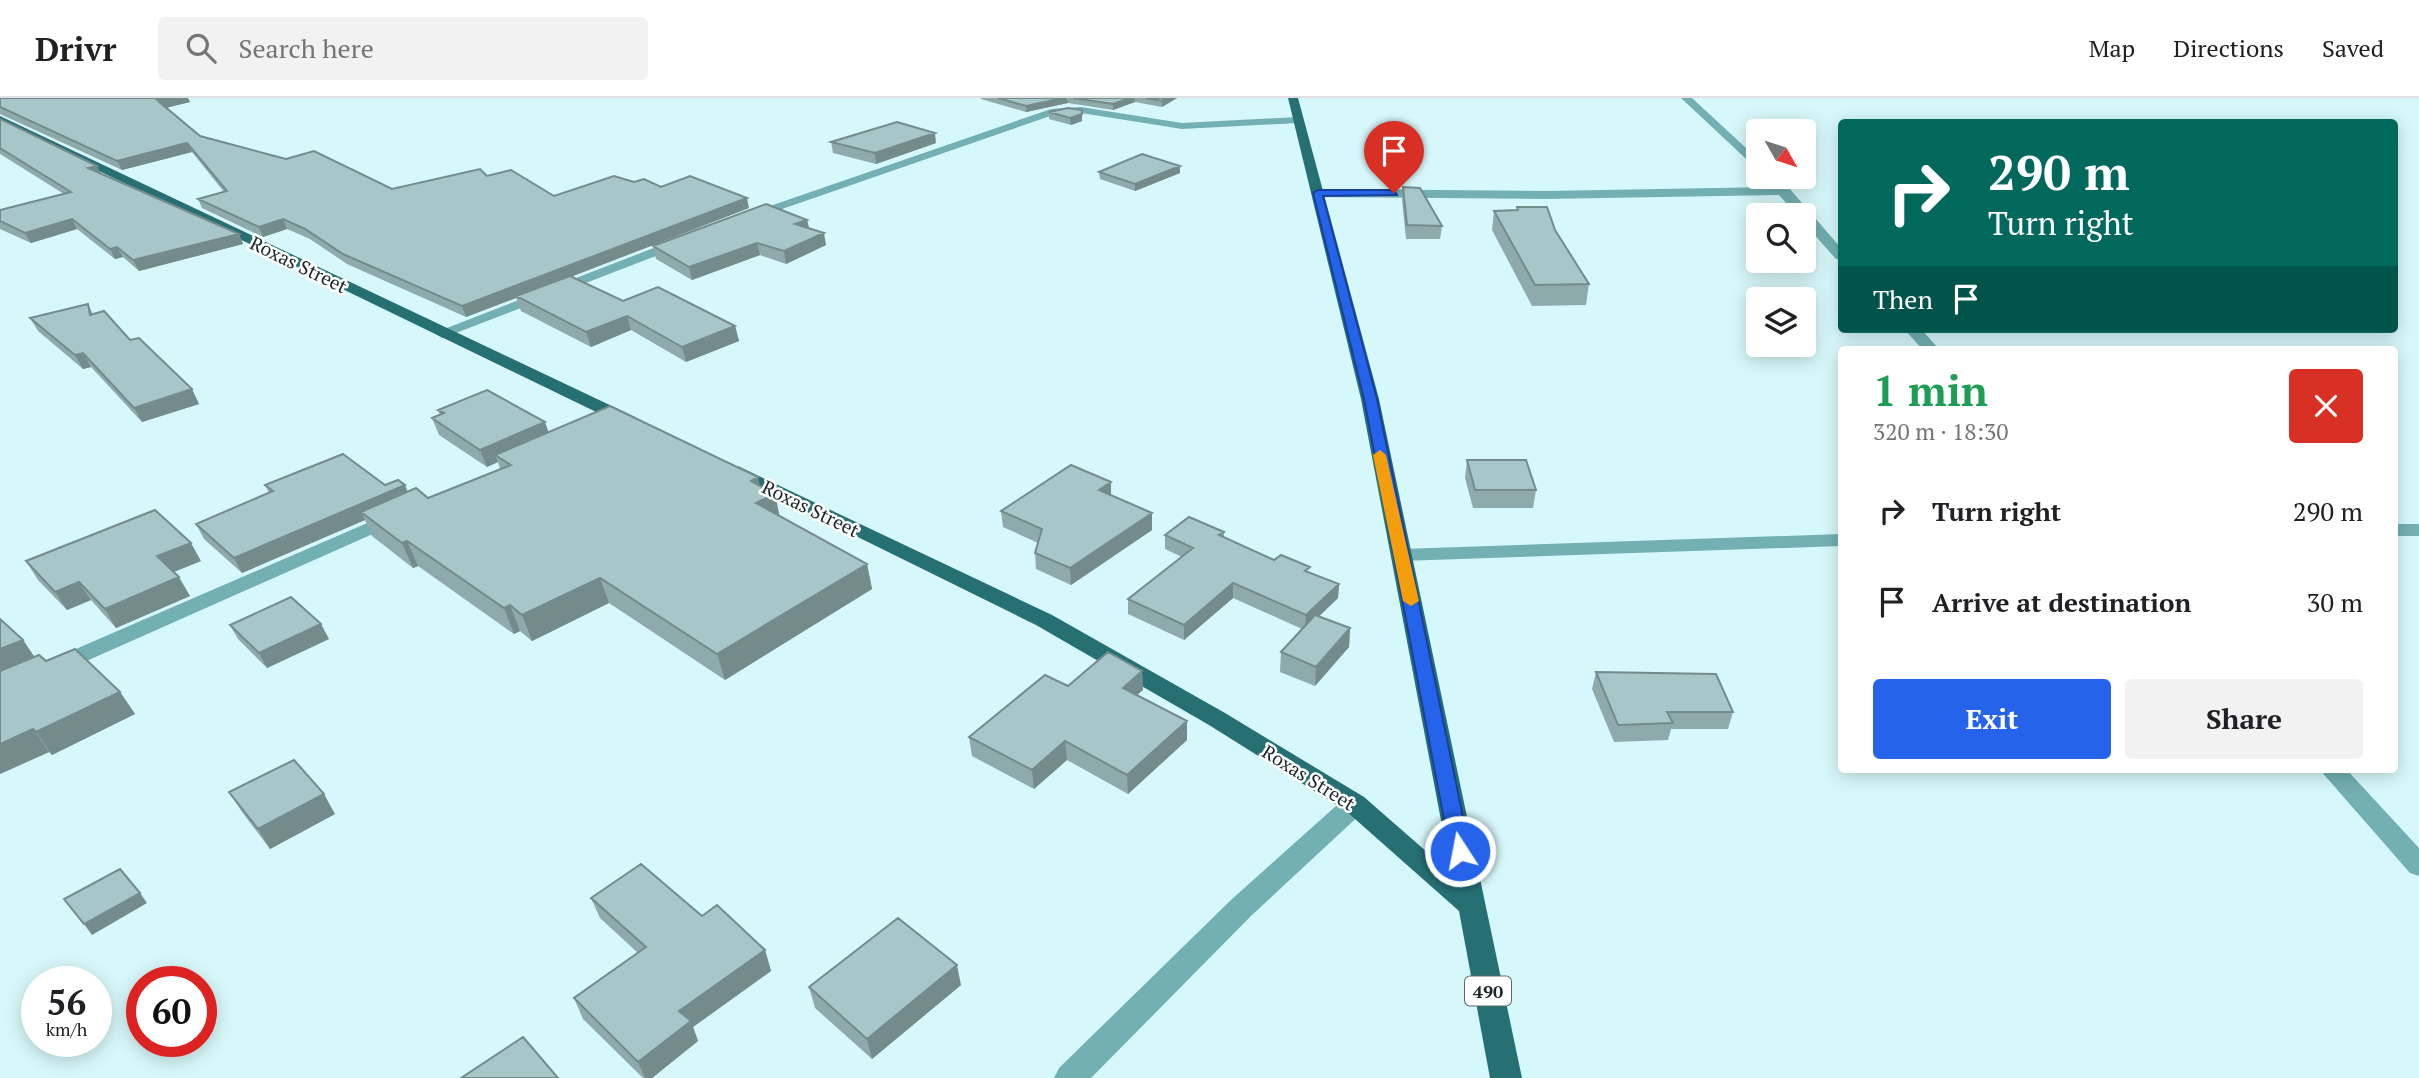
<!DOCTYPE html>
<meta charset="utf-8">
<style>
body{margin:0;font-family:"PT Serif",serif;background:#f2f2f2;color:#202124;height:100vh;display:flex;flex-direction:column;font-size:26px;white-space:nowrap}
*{box-sizing:border-box;margin:0}
p{font-size:23px;color:#757577}
.icon{flex:none;width:38px;height:38px;fill:none;stroke:currentColor;stroke-width:2;stroke-linecap:round;stroke-linejoin:round}
.map{position:relative;flex:1;overflow:hidden}
.panel{position:absolute;left:1838px;top:248px;width:560px;height:427px;display:flex;flex-direction:column;background:#fff;border-radius:7px;box-shadow:0 4px 18px #0003}
.panel>*{flex:none}
.banner{position:absolute;left:1838px;top:21px;width:560px;height:214px;border-radius:7px;box-shadow:0 4px 18px #0003;background:#00695c;color:#fff;overflow:hidden}
.needle{width:46px;rotate:129deg}
.controls{position:absolute;left:1746px;top:21px;display:grid;gap:14px}
.controls a{display:grid;place-items:center;width:70px;height:70px;border-radius:7px;background:#fff;box-shadow:0 4px 18px #0003;font-size:35px}
.speed{position:absolute;left:21px;top:868px;display:flex;gap:14px;font-size:35px;font-weight:700;text-align:center}
.speed>*{display:grid;place-content:center;width:91px;height:91px;border-radius:50%;background:#fff;box-shadow:0 4px 18px #0003;line-height:1}
.speed small{font-size:18px;font-weight:400}
.speed .limit{border:10px solid #d22;background:#fff;color:#111}
.pin{position:absolute;display:grid;place-items:center;width:60px;height:60px;color:#fff;margin:-72px -30px;border-radius:50% 50% 50% 0;rotate:-45deg;box-shadow:0 0 7px #0007}
.pin .icon{rotate:45deg}
.me{position:absolute;width:77px;margin:-38px;rotate:349deg;stroke-linejoin:round;filter:drop-shadow(0 0 5px #0008)}
.turn{display:flex;align-items:center;gap:24px;height:147px;padding:0 35px;font-size:32px}
.turn .icon{width:91px;height:91px;stroke-width:2.5}
.turn b{display:block;font-size:49px;line-height:60px}
.then{display:flex;align-items:center;height:66px;padding:0 35px;background:#0003;gap:14px;font-size:26px}
.round{display:grid;place-items:center;flex:none;width:74px;height:74px;border-radius:7px;background:#f2f2f2}
.headline{display:flex;align-items:center;justify-content:space-between;height:119px;padding:0 35px}
h1{font-size:42px;font-weight:800;line-height:52px;color:#1e9e55}
.button{display:flex;gap:14px;margin-top:auto;padding:14px 35px}
.button a{flex:1;height:80px;border-radius:7px;background:#2563eb;color:#fff;font-size:28px;font-weight:800;line-height:80px;text-align:center}
.button a+a{background:#f2f2f2;color:#202124}
ul{padding:0;list-style:none}
li{display:flex;align-items:center;gap:21px;height:91px;padding:0 35px}
li div{flex:1}
li b{display:block;font-size:26px}
li em{font-style:normal}
header{display:flex;align-items:center;gap:42px;box-sizing:border-box;height:98px;padding:0 35px;background:#fff;border-bottom:2px solid #e0e0e0}
header strong{font-size:33px}
nav{display:flex;gap:38px;margin-inline-start:auto;font-size:24px}
.search{width:490px;height:63px;background:#f2f2f2;display:flex;align-items:center;gap:18px;box-sizing:border-box;padding:0 24px;border-radius:7px;color:#757577;font-size:26px}
.map>svg:first-child{display:block}
.lines{fill:none;stroke-linecap:round;stroke-linejoin:round}
.minor{fill:#73b0b3;fill-rule:evenodd}
.major{fill:#267074;fill-rule:evenodd}
.wall{fill:#8faaab}
.shaded-wall{fill:#748b8b}
.building{fill:#a6c6c7;stroke:#748b8b;stroke-width:2}
.route{fill:#2563eb;stroke:#184099;stroke-width:2}
.slow{fill:#f59e0b}
.labels{text-anchor:middle;dominant-baseline:central;stroke-width:5;stroke-linejoin:round;paint-order:stroke}
.shield{fill:#fefefe;stroke:#5e6768;stroke-width:2}
.shield-label{font-size:18px;font-weight:bold;fill:#1a2627}
.street-label{font-size:19px;fill:#1a2627;stroke:#fefefe}
</style>
<header>
<strong>Drivr</strong>
<div class="search"><svg class="icon" aria-label="search" viewBox="0 0 24 24"><circle cx="10" cy="10" r="6"/><path d="M15 15l6 6"/></svg>Search here</div>
<nav><a>Map</a><a>Directions</a><a>Saved</a></nav>
</header>
<div class="map">
<svg width="2419" height="980" viewBox="0 0 2419 980">
<rect width="100%" height="100%" fill="#d7f8fa"/>
<g class="lines">
<!-- minor -->
<path class="minor" d="M1681,0h11l67,62v11z
M1081,9l101,16 116,-6 6,3 -6,3 -116,6 -101,-16 -25,1 -303,105 -12,-3 310,-107z
M1774,80l15,10 52,60v12l-5,-1 -32,-36v-8h-7l-18,-20 -234,4 -227,-2 -6,-4 6,-4 227,2 227,-4 -4,-5z
M682,139l5,1v6l-239,92 -6,2 -8,-5z
M1904,231h17l19,21h-17z
M395,413l10,6 -3,4 -338,150h-16l-3,-5 3,-5z
M2394,426h25v12h-25z
M1841,436v12l-439,15 -10,-6 10,-6z
M2320,672h27l72,78v28l-9,-3z
M1355,697l9,2 4,7 -4,7 -112,104 -161,163h-37l5,-10 173,-169 114,-102z"/>
<!-- major -->
<path class="major" d="M1288,0h10l81,301 143,679h-32l-31,-167 -113,-100 -137,-86 -173,-100 -312,-154 9,-6 7,2 312,148 173,98 139,84 87,76 -90,-474z
M0,18l635,301 3,4 -3,4h-12l-623,-302z"/>
</g>
<!-- wall -->
<path class="wall" d="M0,0l190,4 -24,6 34,28 192,53 95,-13 67,20 80,-14 27,5 88,21 -178,69 52,24 112,25 4,15 -53,21 -55,-32 -40,17 -70,-36 -5,-13 -50,19 -119,-53 -37,-25 -23,-10 -24,8 -61,-29 -4,-9 26,-7 -32,-40 -70,18 -122,-56z
M981,0h196l-15,9 -27,-5 -22,8 -45,-7 -42,9 -45,-13z
M1082,12v11l-11,4 -22,-6v-7z
M0,21l101,54 138,61 4,10 -104,27 -16,-14 -8,2 -38,-30 -46,14 -31,-14v-19l64,-16 -64,-40z
M831,44l105,1 -60,21 -43,-11z
M1099,74l81,1 -45,18 -35,-12z
M1403,89l39,39 -2,13h-34l-4,-39z
M1517,109l38,23 34,54 -3,21 -54,1 -40,-76 2,-19 23,-1z
M807,122l2,8 17,17 -40,19 -26,-9 -68,25 -36,-21 -3,-13z
M88,206l5,10 37,26 69,64 -57,18 -51,-55 -8,2 -45,-38 -8,-13z
M438,312l111,22 211,54 20,30 87,48 5,25 -147,91 -116,-77 -77,38 -12,-10 -6,3 -96,-68 -5,2 -41,-32 -7,-16 -123,53 -38,-34 -8,-15 73,-31 -4,-8h120l43,13 72,-29 -2,-7 -11,5 -48,-32 -7,-17 8,-3z
M1467,362l69,30 -3,18h-60l-8,-30z
M1111,397l41,18v17l-81,55 -35,-16 -1,-16 3,-10 -35,-16 -2,-16z
M1224,434v5l50,23 35,12 30,12 -1,14 -19,18 31,12 -1,19 -34,39 -35,-14 1,-20 21,-23 -69,-31 -49,42 -56,-26v-15l54,-42 -17,-8v-14z
M26,463h175l-27,11 16,24 -74,32 -25,-28 -24,10 -29,-30z
M0,521l23,21 11,17 86,35 15,22 -83,41 -3,-3 -49,22z
M230,527l99,14 -62,29 -29,-29z
M1142,573l1,19 -6,5 50,45 -59,54 -61,-34 -33,29 -62,-33 -3,-19 99,-51z
M1596,574l137,40 -5,17h-57l-3,11 -54,2 -22,-53z
M229,694l106,22 -65,35 -28,-37z
M591,800l111,18 63,34 6,21 -78,56 5,14 -46,37h-9l-60,-59 -9,-21 64,-45 -38,-35z
M961,887l-89,74 -57,-51 -6,-21z"/>
<!-- shaded-wall -->
<path class="shaded-wall" d="M166,0h22l2,4 -29,7 -4,-9z
M1063,0h4l1,5 -42,9v-6z
M1130,0h5v4l-22,8v-6z
M1166,0h11l-15,9v-6z
M1082,12v11l-11,4 -1,-7z
M935,35l1,10 -60,21 -1,-11z
M187,45l5,9 -70,18 -5,-9z
M97,68l5,9 -14,-7z
M1180,68v7l-45,18v-7z
M747,100l2,10 -231,89 -2,-1v2l-50,19 -4,-11z
M72,121l5,10 -46,14 -6,-10z
M283,121l4,10 -24,8 -4,-10z
M807,122l3,12 -15,-8z
M824,135l2,12 -40,19 -2,-13z
M239,136l4,10 -104,27 -6,-11z
M757,145l3,12 -68,25 -3,-13z
M117,149l6,10 -8,2 -5,-10z
M627,218l4,14 -40,17 -5,-15z
M735,228l4,15 -53,21 -4,-15z
M83,255l8,14 -8,2 -8,-14z
M192,291l7,15 -57,18 -8,-14z
M545,324l6,17 -56,16 3,7 -11,5 -7,-17z
M758,379l5,23 12,-6 5,24 -18,10 -11,-47z
M1111,384v16l-12,-8z
M405,387l6,15 -50,12 4,8 -123,53 -8,-15z
M1152,415v17l-81,55 -1,-17z
M407,443l11,25 -5,2 -11,-25z
M191,445l10,18 -33,13 -11,-18z
M867,466l5,25 -147,91 -8,-26z
M179,479l11,19 -74,32 -11,-19z
M600,480l9,25 -77,38 -10,-26z
M79,484l12,18 -24,10 -12,-18z
M1233,485v15l-49,42v-15z
M1339,486l-1,14 -33,32 1,-15z
M510,507l10,26 -6,3 -10,-26z
M321,526l8,15 -62,29 -8,-15z
M1350,530l-1,19 -34,39 1,-19z
M23,542l15,22 -38,16v-29z
M1142,573l1,19 -19,16 -1,-18z
M120,594l15,22 -83,41 -16,-23z
M1187,623v19l-59,54 -1,-19z
M33,631l16,23 -49,22v-30z
M1065,643l2,19 -33,29 -2,-19z
M324,696l11,20 -65,35 -12,-20z
M140,795l7,10 -55,32 -8,-11z
M765,852l6,21 -78,56 5,14 -46,37h-7l-7,-16 41,-51z
M957,867l4,20 -89,74 -5,-20z"/>
<!-- building -->
<path class="building" d="M0,0h166l-9,2 43,36 86,23 28,-8 78,38 88,-20 7,7 24,-6 43,26 60,-20 20,6 10,-3 17,8 29,-11 57,22 -285,108 -119,-52 -38,-25 -22,-10 -24,8 -61,-28 29,-8 -40,-48 -70,18 -117,-54z
M998,0h65l-37,8z
M1073,0h57l-17,6z
M1146,0h20l-4,3z
M1068,10l14,2v4l-12,4 -21,-6z
M0,21l97,47 -9,2 151,66 -106,26 -16,-13 -7,2 -38,-30 -47,14 -25,-12v-11l71,-18 -71,-44z
M897,24l38,11 -60,20 -44,-11z
M1142,56l38,12 -45,18 -36,-12z
M1403,89l17,1 22,38 -35,-1z
M766,106l41,16 -12,4 29,9 -40,18 -27,-8 -68,24 -36,-21z
M1517,109h30l8,23 34,54 -54,1 -41,-74 24,-1z
M570,178l53,25 35,-14 77,39 -53,21 -55,-31 -41,16 -70,-36z
M88,206l2,11 14,-4 26,29 9,-2 53,51 -58,19 -51,-55 -8,2 -45,-37z
M487,292l58,32 -65,28 -48,-32 12,-5 -6,-3z
M610,308l148,71 -7,4 24,13 -19,9 111,61 -150,90 -117,-76 -78,37 -12,-10 -6,3 -97,-67 -5,2 -41,-31 55,-24 12,10 83,-33 -16,-10z
M343,356l42,31 13,-5 7,5 -171,73 -38,-34 77,-33 -8,-6z
M1467,362h59l10,30h-61z
M1071,367l40,17 -12,8 53,23 -82,55 -35,-15 7,-24 -41,-18z
M155,412l36,33 -34,13 22,21 -74,32 -26,-27 -24,10 -29,-31z
M1189,419l35,15 -5,3 55,25 7,-5 29,12 -5,4 34,13 -33,31 -73,-32 -49,42 -56,-26 65,-51 -28,-13z
M291,499l30,27 -62,29 -29,-28z
M1315,517l35,13 -34,39 -35,-15z
M0,521l23,21 -23,9z
M75,551l45,43 -84,40 -3,-3 -33,15v-73l39,-16 7,6z
M1108,554l34,19 -19,17 64,33 -60,54 -62,-34 -33,29 -63,-33 76,-62 23,11z
M1596,574l120,2 17,38h-66l6,11 -55,2z
M294,662l30,34 -66,35 -29,-37z
M641,766l61,52 15,-11 48,45 -86,61 12,10 -53,41 -64,-64 72,-51 -55,-49z
M120,771l20,24 -56,31 -20,-25z
M898,820l59,47 -90,74 -58,-52z
M523,939l35,41h-97z"/>
<!-- route -->
<path class="route" d="M1394,92l3,5 -74,1 54,203 93,452 -3,5h-14l-3,-5 -86,-452 -51,-206 5,-3z"/>
<!-- slow -->
<path class="slow" d="M1380,352l6,5 33,146 -8,5 -8,-5 -30,-146z"/>
<g class="labels">
<!-- shield labels -->
<rect class="shield" x="1465" y="878.5" width="46" height="29" rx="5"/>
<g class="shield-label">
<text x="1488" y="893">490</text>
</g>
<!-- street labels -->
<g class="street-label">
<text transform="translate(299 166) rotate(26)">Roxas Street</text>
<text transform="translate(811 410) rotate(26)">Roxas Street</text>
<text transform="translate(1309 679) rotate(32)">Roxas Street</text>
</g>
</g>
</svg>
<div class="controls">
<a><svg class="needle" viewBox="-14 -14 28 28"><path d="M0-13l5 13h-10z" fill="#e53935"/><path d="M0 13l5-13h-10z" fill="#757577"/></svg></a>
<a><svg class="icon" aria-label="search" viewBox="0 0 24 24"><circle cx="10" cy="10" r="6"/><path d="M15 15l6 6"/></svg></a>
<a><svg class="icon" aria-label="layers" viewBox="0 0 24 24"><path d="M12 4l9 5-9 5-9-5zM3 14l9 5 9-5"/></svg></a>
</div>
<div class="speed"><div>56<small>km/h</small></div><div class="limit">60</div></div>
<div class="pin" style="left:1394px;top:95px;background:#d93025"><svg class="icon" aria-label="arrive" viewBox="0 0 24 24"><path d="M6 21V4h12l-3 4 3 4H6"/></svg></div>
<svg class="me" style="left:1460px;top:753px" viewBox="-20 -20 40 40"><circle r="17" fill="#2563eb" stroke="#fff" stroke-width="3"/><path d="M0-11L8 9 0 5-8 9z" fill="#fff"/></svg>
<div class="banner">
<div class="turn"><svg class="icon" aria-label="right" viewBox="0 0 24 24"><path d="M7 20v-9h11M14 6l5 5-5 5"/></svg><div><b>290 m</b>Turn right</div></div>
<div class="then">Then<svg class="icon" aria-label="arrive" viewBox="0 0 24 24"><path d="M6 21V4h12l-3 4 3 4H6"/></svg></div>
</div>
<section class="panel">
<div class="headline"><div><h1>1 min</h1><p>320 m · 18:30</p></div><a class="round" style="background:#d93025;color:#fff"><svg class="icon" aria-label="close" viewBox="0 0 24 24"><path d="M6 6l12 12M18 6L6 18"/></svg></a></div>
<ul>
<li><svg class="icon" aria-label="right" viewBox="0 0 24 24"><path d="M7 20v-9h11M14 6l5 5-5 5"/></svg><div><b>Turn right</b></div><em>290 m</em></li>
<li><svg class="icon" aria-label="arrive" viewBox="0 0 24 24"><path d="M6 21V4h12l-3 4 3 4H6"/></svg><div><b>Arrive at destination</b></div><em>30 m</em></li>
</ul>
<div class="button"><a>Exit</a><a>Share</a></div>
</section>
</div>
